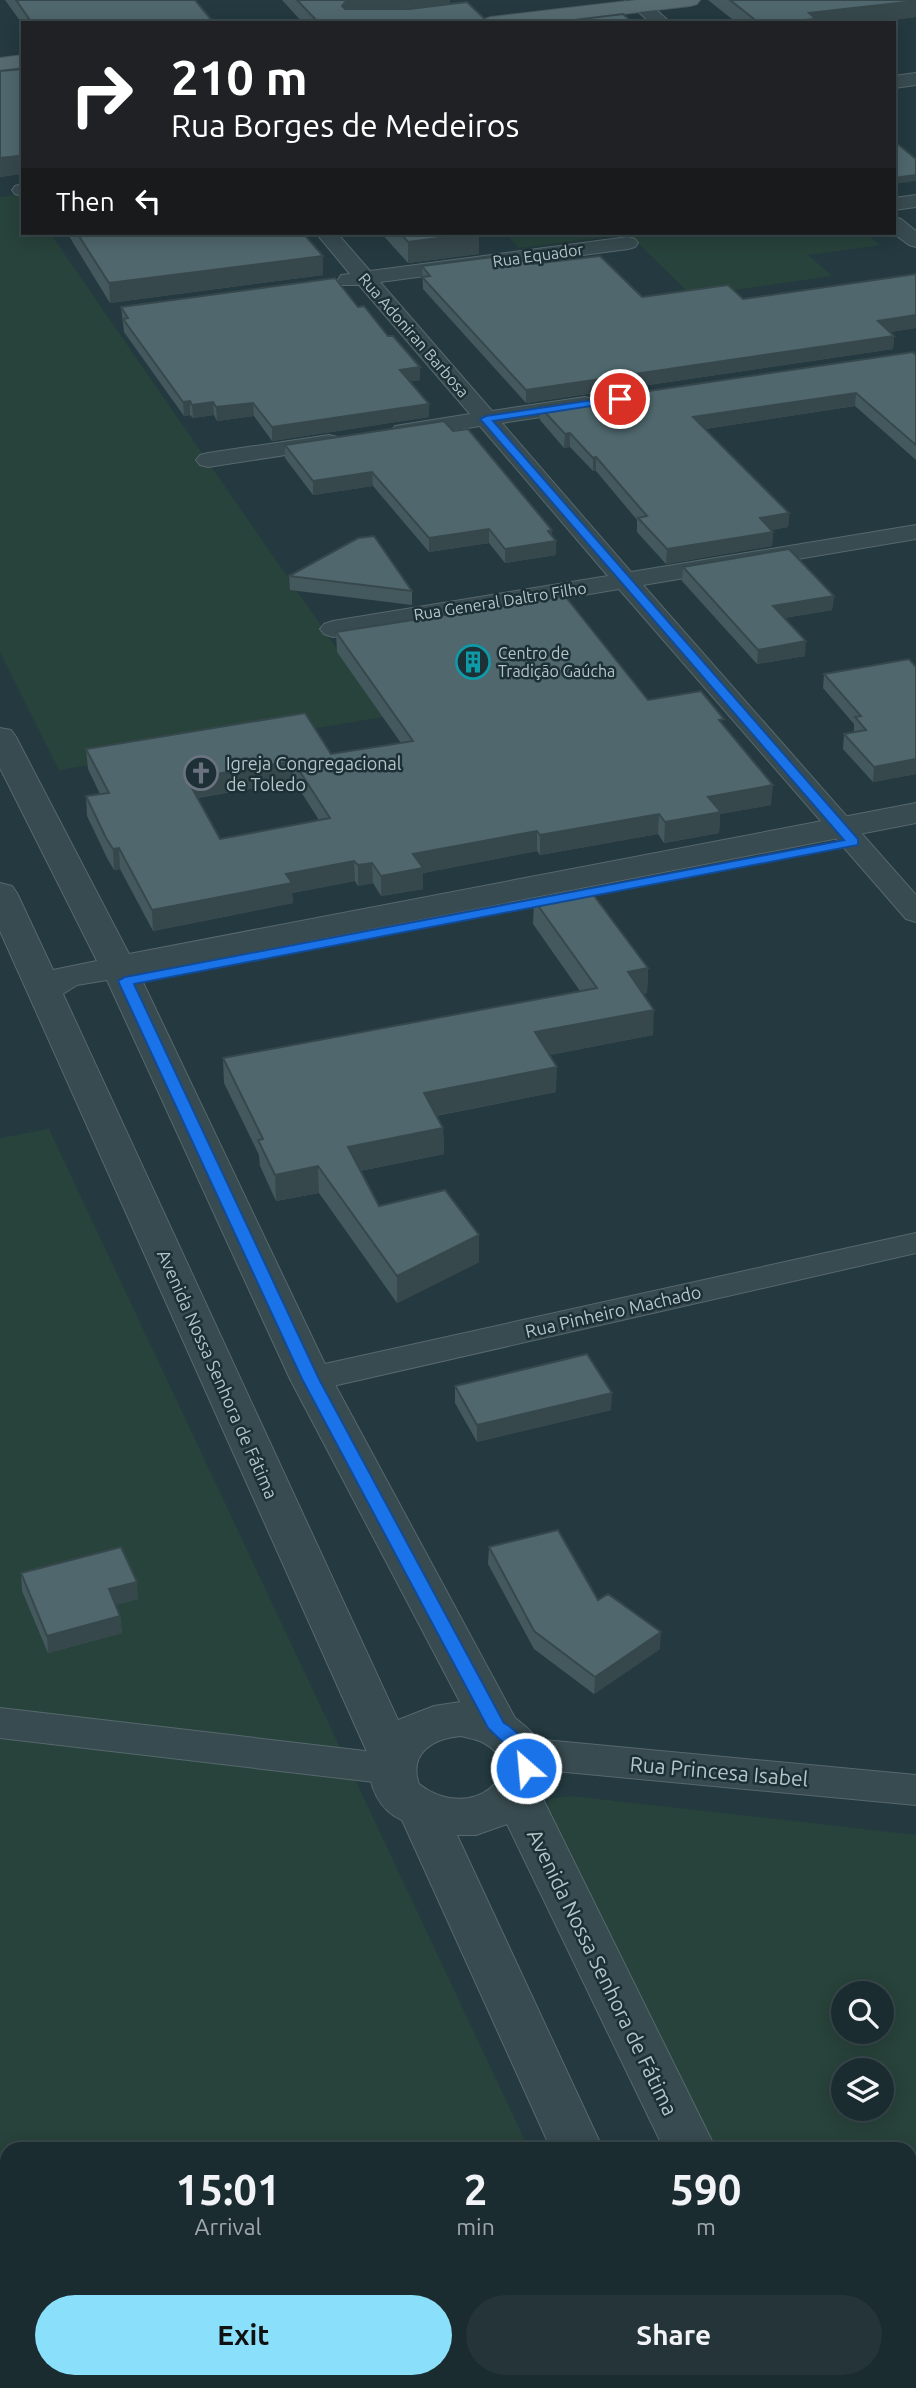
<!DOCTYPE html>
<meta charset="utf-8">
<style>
body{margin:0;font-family:Ubuntu,sans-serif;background:#243438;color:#f1f3f6;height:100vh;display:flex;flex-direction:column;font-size:26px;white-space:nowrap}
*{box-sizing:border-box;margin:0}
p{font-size:23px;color:#a0a7ab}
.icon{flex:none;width:38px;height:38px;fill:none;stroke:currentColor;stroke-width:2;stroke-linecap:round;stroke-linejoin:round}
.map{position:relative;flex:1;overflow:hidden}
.side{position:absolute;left:0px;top:2142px;width:917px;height:247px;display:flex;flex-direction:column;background:#1b2c30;border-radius:21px 21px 0 0;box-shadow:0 4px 18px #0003,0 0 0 2px #39484c}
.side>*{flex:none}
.top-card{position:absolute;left:21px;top:21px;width:875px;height:214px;border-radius:0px;box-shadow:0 4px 18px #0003,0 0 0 2px #39484c;background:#202124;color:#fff;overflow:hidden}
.buttons{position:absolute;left:831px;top:1981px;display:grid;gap:14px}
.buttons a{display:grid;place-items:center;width:63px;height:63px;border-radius:50%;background:#1b2c30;box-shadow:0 4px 18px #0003,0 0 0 2px #39484c;font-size:35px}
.pin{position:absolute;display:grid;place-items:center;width:60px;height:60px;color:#fff;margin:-30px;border:4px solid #fff;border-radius:50%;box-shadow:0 2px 7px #0007}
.me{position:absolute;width:77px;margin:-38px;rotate:333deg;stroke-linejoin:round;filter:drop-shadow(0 0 5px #0008)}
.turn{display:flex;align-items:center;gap:24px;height:147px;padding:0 35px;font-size:32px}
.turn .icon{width:91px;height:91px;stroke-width:2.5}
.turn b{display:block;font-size:49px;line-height:60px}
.then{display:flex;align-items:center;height:66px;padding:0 35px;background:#0003;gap:14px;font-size:26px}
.eta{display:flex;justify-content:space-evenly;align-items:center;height:119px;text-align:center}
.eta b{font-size:42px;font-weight:600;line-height:49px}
.cta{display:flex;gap:14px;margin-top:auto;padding:14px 35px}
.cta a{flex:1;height:80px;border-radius:42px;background:#8ae0fa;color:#111;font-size:28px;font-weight:600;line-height:80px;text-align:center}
.cta a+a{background:#243438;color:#f1f3f6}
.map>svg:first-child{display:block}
.green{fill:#28433b;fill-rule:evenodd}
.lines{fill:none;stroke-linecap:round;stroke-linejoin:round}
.minor-casing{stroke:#56686d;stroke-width:2}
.tertiary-casing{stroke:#56686d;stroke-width:2}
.primary-casing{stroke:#45575c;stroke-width:2}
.minor{fill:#384b50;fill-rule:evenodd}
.tertiary{fill:#384b50;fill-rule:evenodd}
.primary{fill:#566b70;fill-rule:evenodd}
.wall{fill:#44595e;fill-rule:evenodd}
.shaded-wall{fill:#37484c}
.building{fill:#4f676d;stroke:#37484c;stroke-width:2;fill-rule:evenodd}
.route{fill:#1a73e8;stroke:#114b97;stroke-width:2}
.labels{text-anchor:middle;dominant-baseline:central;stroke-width:5;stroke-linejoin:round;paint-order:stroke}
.far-street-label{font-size:16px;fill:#b5c5ca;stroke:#1d3035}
.far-poi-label{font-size:16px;fill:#b5c5ca;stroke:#1d3035;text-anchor:start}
.poi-label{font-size:18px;fill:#b5c5ca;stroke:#1d3035;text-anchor:start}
.street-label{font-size:18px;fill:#b5c5ca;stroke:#1d3035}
.near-street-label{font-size:21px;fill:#b5c5ca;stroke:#1d3035}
</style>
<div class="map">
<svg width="916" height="2388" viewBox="0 0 916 2388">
<rect width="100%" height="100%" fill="#243a40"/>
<!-- green -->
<path class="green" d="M23,194v39h27l334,484 -325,53 -59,-117v-456z
M505,233h361l14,12 -72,10 24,21 -140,20 -63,-62 -110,14z
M49,1129l480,1020h-522v233h631l3,6h-641v-1250z
M571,1796l345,39v553h-85l-3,-6h82v-233h-197l-166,-331 1,-19zM844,1993h38v39h-38zM844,2070h38v39h-38z"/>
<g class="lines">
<!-- minor casing -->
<g class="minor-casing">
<path id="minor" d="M625,0h20l26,23h-20z
M916,73v12l-22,3v-12z
M23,184v12l-8,-2 -3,-4 3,-4z
M916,195v12l-22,3v-12z
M894,217l7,2 15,12v16l-7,-2 -16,-12z
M316,233h21l33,38 258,-34 7,2 3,4 -3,4 -7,2 -248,33 112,129 93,-14 8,2 3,5 -3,5 -91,14 129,149 285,-47v14l-273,46 273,310v27l-10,-3 -287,-330 -286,48 -9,-3 -4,-5 4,-5 9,-3 275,-45 -128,-150 -77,12 -8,-2 -4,-5 4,-5 75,-12 -111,-129h-18l-3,-5 3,-5 9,-1z
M329,435l8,2 4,5 -4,5 -129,20 -8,-2 -4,-5 4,-5 8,-2z
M916,1233v20l-605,138 -13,-4 -5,-8 5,-8 13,-4z
M0,1708l391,46 14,4 6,11 -6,11 -14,4 -391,-46z
M523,1738l393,37v30l-393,-37 -14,-5 -6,-10 6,-10z"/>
</g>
<!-- tertiary casing -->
<g class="tertiary-casing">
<path id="tertiary" d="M0,728l11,2 5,7 113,217 787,-151v20l-777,151 193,405 183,339c27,20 42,42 25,75l176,356h-52l-157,-325 -31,11h-19l146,314h-52l-149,-329c-22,-9 -36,-36 -31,-59l-371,-830v-48l12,3 5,7 36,77 44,-9 -97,-193zM107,980l183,399 170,323 -26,4 -36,14 -335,-726 14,-9zM461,1736c7,2 15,3 21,6 51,26 -9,84 -63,42 -11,-31 15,-46 42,-48z
M656,2382h56l3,6h-56z
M776,2382h56l3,6h-56z"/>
</g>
<!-- primary casing -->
<g class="primary-casing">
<path id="primary" d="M636,0h64l-3,4 -7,2 -143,17h-66l3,-4 7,-2z
M23,55v12l-23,3v-12z"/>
</g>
<!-- minor -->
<use href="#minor" class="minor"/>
<!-- tertiary -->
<use href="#tertiary" class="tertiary"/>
<!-- primary -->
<use href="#primary" class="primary"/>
</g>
<!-- wall -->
<path class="wall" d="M5,0h190l19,23h-191v2z
M282,0h168v3l-48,6 87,14h-186z
M708,0h208v17l-48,6h-131z
M23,69v109l-3,-4 -20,3z
M67,233h236l20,42 -213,28z
M381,233h98v21l-71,9z
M499,264h34l109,33 101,2 173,-25v54l-26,4 4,4 -1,13 -367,54 -103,-114 -1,-23z
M121,307h237l62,73 -10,1 19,36 -157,24 -18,-25 -37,5 -3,-6 -21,3 -3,-3 -6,1 -60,-84z
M916,355v105l-61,-54 -150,23 84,84 -1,14 -17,3 2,2 -1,14 -106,18 -29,-32v-12l-41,-49h-3l-23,-24 -6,1 -24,-28v-13z
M453,431l99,105 4,5v14l-51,8 -16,-20 -60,9 -56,-66 -60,9 -28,-37v-13z
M683,567l151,29 -2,14 -48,8 21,38 -48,8 -75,-83z
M289,576l123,15v14l-122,-15z
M336,632l312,68 76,26 47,79 -51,9 -1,19 -55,10 -6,-9 -118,21 -3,-4 -114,22v16l-42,7 -8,-13 -15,3 -3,-5 -63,12 1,10 -140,28 -33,-62 -6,1 -7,-12 -20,-42 -1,-20 14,-2 -12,-25 -2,-20 245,5 70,-11 -64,-91zM294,781l25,39 -99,19 -23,-41z
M916,667v107l-43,8 -30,-33 1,-15 10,-2v-8l-31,-36 1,-14z
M534,900l114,68 -1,25 -4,1 10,41 -104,20 7,37 -120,24 7,12 1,26 -84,17 19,35 100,29v27l-82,41 -78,-110 -43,8 -16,-35 -1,-11 -35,-72 -1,-25 357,-67 -47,-67z
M455,1386l156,24 -134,32 -22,-39z
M489,1547l109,53 62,49 -66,45 -60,-45 -46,-85z
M21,1573l117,26 -22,6 4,11 2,17 -74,20 -26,-62z"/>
<!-- shaded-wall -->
<path class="shaded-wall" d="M346,0h104v3l-96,11 -12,-8z
M916,1v16l-48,6h-65l6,-10z
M18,156l2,18 -20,3v-19z
M916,175v6l-22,3v-6z
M479,233v21l-71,9v-21z
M323,256v19l-213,28 -1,-20z
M916,315v13l-39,6 1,-13z
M894,336l-1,13 -367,54v-13z
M420,367v13l-20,3v-13z
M856,393l-1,13 -163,25 1,-14z
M190,401v14l-6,1 -1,-14z
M213,402l1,13 -21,3 -1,-13z
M253,403l1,13 -37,5 -1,-14z
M429,404v13l-157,24v-14z
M570,433v14l-6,1 1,-14z
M596,457v14h-3v-13z
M372,472l1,14 -60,9v-14z
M789,513l-1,14 -29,5 1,-14z
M489,529v14l-60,9v-14z
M552,530v12l4,-1v14l-51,8v-14l43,-18z
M773,532l-1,14 -106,18 1,-15z
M834,596l-2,14 -60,10 1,-14z
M806,641l-1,15 -48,8 1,-14z
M916,759v15l-43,8 1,-15z
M293,761l1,20 -106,18 -1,-20z
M773,785l-2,20 -51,9 -1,19 -55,10 1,-21 43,-25z
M659,814l-1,20 -118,21v-20z
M537,831v20l-114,22v16l-42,7v-20l32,-22z
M119,848l1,21 -6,1 -1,-21z
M354,861l1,20 -63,12 1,10 -140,28 -1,-21 134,-36z
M372,863l1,20 -15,3v-21z
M648,968l-1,25 -20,4 1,-25z
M654,1010l-1,25 -118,23v-26z
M557,1067l-1,25 -132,26v-25z
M443,1128l1,26 -95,19 -1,-26z
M318,1166l1,27 -43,8 -1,-26z
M479,1235v27l-82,41v-27z
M612,1393l-1,17 -134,32v-17z
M137,1582l1,17 -28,8 -1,-18z
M120,1616l2,17 -74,20 -1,-17z
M661,1632l-1,17 -66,45 1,-17z"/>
<!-- building -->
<path class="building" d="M16,0h179l19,23h-182z
M297,0h50l-5,6 3,3h64l58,-7 22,21h-170z
M730,0h186v1l-107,12 7,6 -12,1 3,3h-48z
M623,14l10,9h-83z
M23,69v93l-5,-6 -18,2v-87z
M894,141l22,18v16l-22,3z
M77,233h226l20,23 -214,27z
M400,233h78l-70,9z
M600,256l42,41 86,-12 15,14 173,-25v41l-38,6 16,15 -368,54 -104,-113 8,-1 -8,-10 71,-9 6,7 30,-4 4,4z
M335,278l23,29 6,-1 24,30h5l27,31 -20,3 29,34 -157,23 -19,-24 -37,4 -3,-5 -21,3 -2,-4 -7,1 -60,-83 5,-1 -7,-11z
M913,352l3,3v90l-60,-52 -163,24 96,96 -29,5 13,14 -106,17 -29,-31 9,-2 -51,-59 -3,1 -23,-25 -5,1 -25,-27z
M444,421l9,10 15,-2 84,101 -4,1 8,10 -51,8 -16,-20 -60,9 -57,-66 -59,9 -28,-36z
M374,536l38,55 -123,-15 69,-38z
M789,549l45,47 -61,10 33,35 -48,9 -75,-83z
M565,596l83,104 53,-9 23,28 -5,1 54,65 -65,12 13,15 -56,10 -6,-8 -119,21 -3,-4 -124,23 10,14 -42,8 -9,-13 -14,2 -4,-4 -68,13 6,9 -140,27 -33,-62 -6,1 -7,-11 -20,-42 23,-3 -23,-44 219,-36 26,41 82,-13 -77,-109zM293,761l37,57 -110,21 -33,-60z
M909,659l7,8v92l-42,8 -30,-33 22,-4 -11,-13 6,-1 -37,-42z
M589,889l59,79 -20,4 26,38 -119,22 22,35 -133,26 19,35 -95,19 31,59 66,-16 34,45 -82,41 -79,-110 -43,9 -17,-35 5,-1 -40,-81 374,-70 -63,-88z
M587,1354l25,39 -135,32 -22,-39z
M558,1530l40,70 10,-6 53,38 -66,45 -61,-46 -45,-84z
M121,1547l16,35 -28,7 11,27 -73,20 -26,-63z"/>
<!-- route -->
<path class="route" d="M620,396h4v5l-131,20 365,418v6l-724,139 185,395 185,344c19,11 25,24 32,45l-3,5 -7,2 -6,-2 -9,-23 -23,-22 -186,-349 -184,-398 7,-4 719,-137 -364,-421 6,-3z"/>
<!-- icons -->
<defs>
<g id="building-ring" transform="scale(1.75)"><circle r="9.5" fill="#1d3035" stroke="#0f9aa8" stroke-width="1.5"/><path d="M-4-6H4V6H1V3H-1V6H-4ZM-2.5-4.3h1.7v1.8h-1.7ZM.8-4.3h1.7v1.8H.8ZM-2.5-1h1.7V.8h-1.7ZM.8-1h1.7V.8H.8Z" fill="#0f9aa8"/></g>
<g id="church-ring" transform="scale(1.75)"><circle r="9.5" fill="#1d3035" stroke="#6b7280" stroke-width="1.5"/><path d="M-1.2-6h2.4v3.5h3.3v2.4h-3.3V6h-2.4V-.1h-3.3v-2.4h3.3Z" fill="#6b7280"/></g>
</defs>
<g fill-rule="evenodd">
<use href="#building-ring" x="473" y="662"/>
<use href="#church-ring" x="201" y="773"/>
</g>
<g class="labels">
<!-- far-street labels -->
<g class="far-street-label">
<text transform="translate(538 255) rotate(-8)">Rua Equador</text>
<text transform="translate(414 335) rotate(49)">Rua Adoniran Barbosa</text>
<text transform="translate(500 601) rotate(-9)">Rua General Daltro Filho</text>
</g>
<!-- far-poi labels -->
<g class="far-poi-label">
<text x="498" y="653">Centro de<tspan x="498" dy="18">Tradição Gaúcha</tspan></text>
</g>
<!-- poi labels -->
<g class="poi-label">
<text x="226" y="763">Igreja Congregacional<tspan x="226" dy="21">de Toledo</tspan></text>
</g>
<!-- street labels -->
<g class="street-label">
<text transform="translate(613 1311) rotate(-13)">Rua Pinheiro Machado</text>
<text transform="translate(218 1374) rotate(66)">Avenida Nossa Senhora de Fátima</text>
</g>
<!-- near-street labels -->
<g class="near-street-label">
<text transform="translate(719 1771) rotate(5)">Rua Princesa Isabel</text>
<text transform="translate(603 1972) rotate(64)">Avenida Nossa Senhora de Fátima</text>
</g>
</g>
</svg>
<div class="buttons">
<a><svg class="icon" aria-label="search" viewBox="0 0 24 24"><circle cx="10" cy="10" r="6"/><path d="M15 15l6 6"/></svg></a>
<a><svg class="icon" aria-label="layers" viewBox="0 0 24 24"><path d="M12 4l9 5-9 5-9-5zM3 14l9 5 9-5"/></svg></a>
</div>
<div class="pin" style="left:620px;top:399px;background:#d93025"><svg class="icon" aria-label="arrive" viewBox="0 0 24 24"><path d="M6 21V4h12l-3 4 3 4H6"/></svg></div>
<svg class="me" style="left:526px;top:1768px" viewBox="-20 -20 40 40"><circle r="17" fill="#1a73e8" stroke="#fff" stroke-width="3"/><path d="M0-11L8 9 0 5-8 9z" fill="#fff"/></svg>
<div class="top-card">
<div class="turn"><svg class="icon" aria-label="right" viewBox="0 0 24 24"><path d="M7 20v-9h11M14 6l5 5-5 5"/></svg><div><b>210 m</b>Rua Borges de Medeiros</div></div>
<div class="then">Then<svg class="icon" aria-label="left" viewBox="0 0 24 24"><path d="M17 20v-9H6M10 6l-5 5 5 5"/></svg></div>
</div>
<section class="side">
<div class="eta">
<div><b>15:01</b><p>Arrival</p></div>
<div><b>2</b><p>min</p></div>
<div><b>590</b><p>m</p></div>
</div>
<div class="cta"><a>Exit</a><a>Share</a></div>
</section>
</div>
